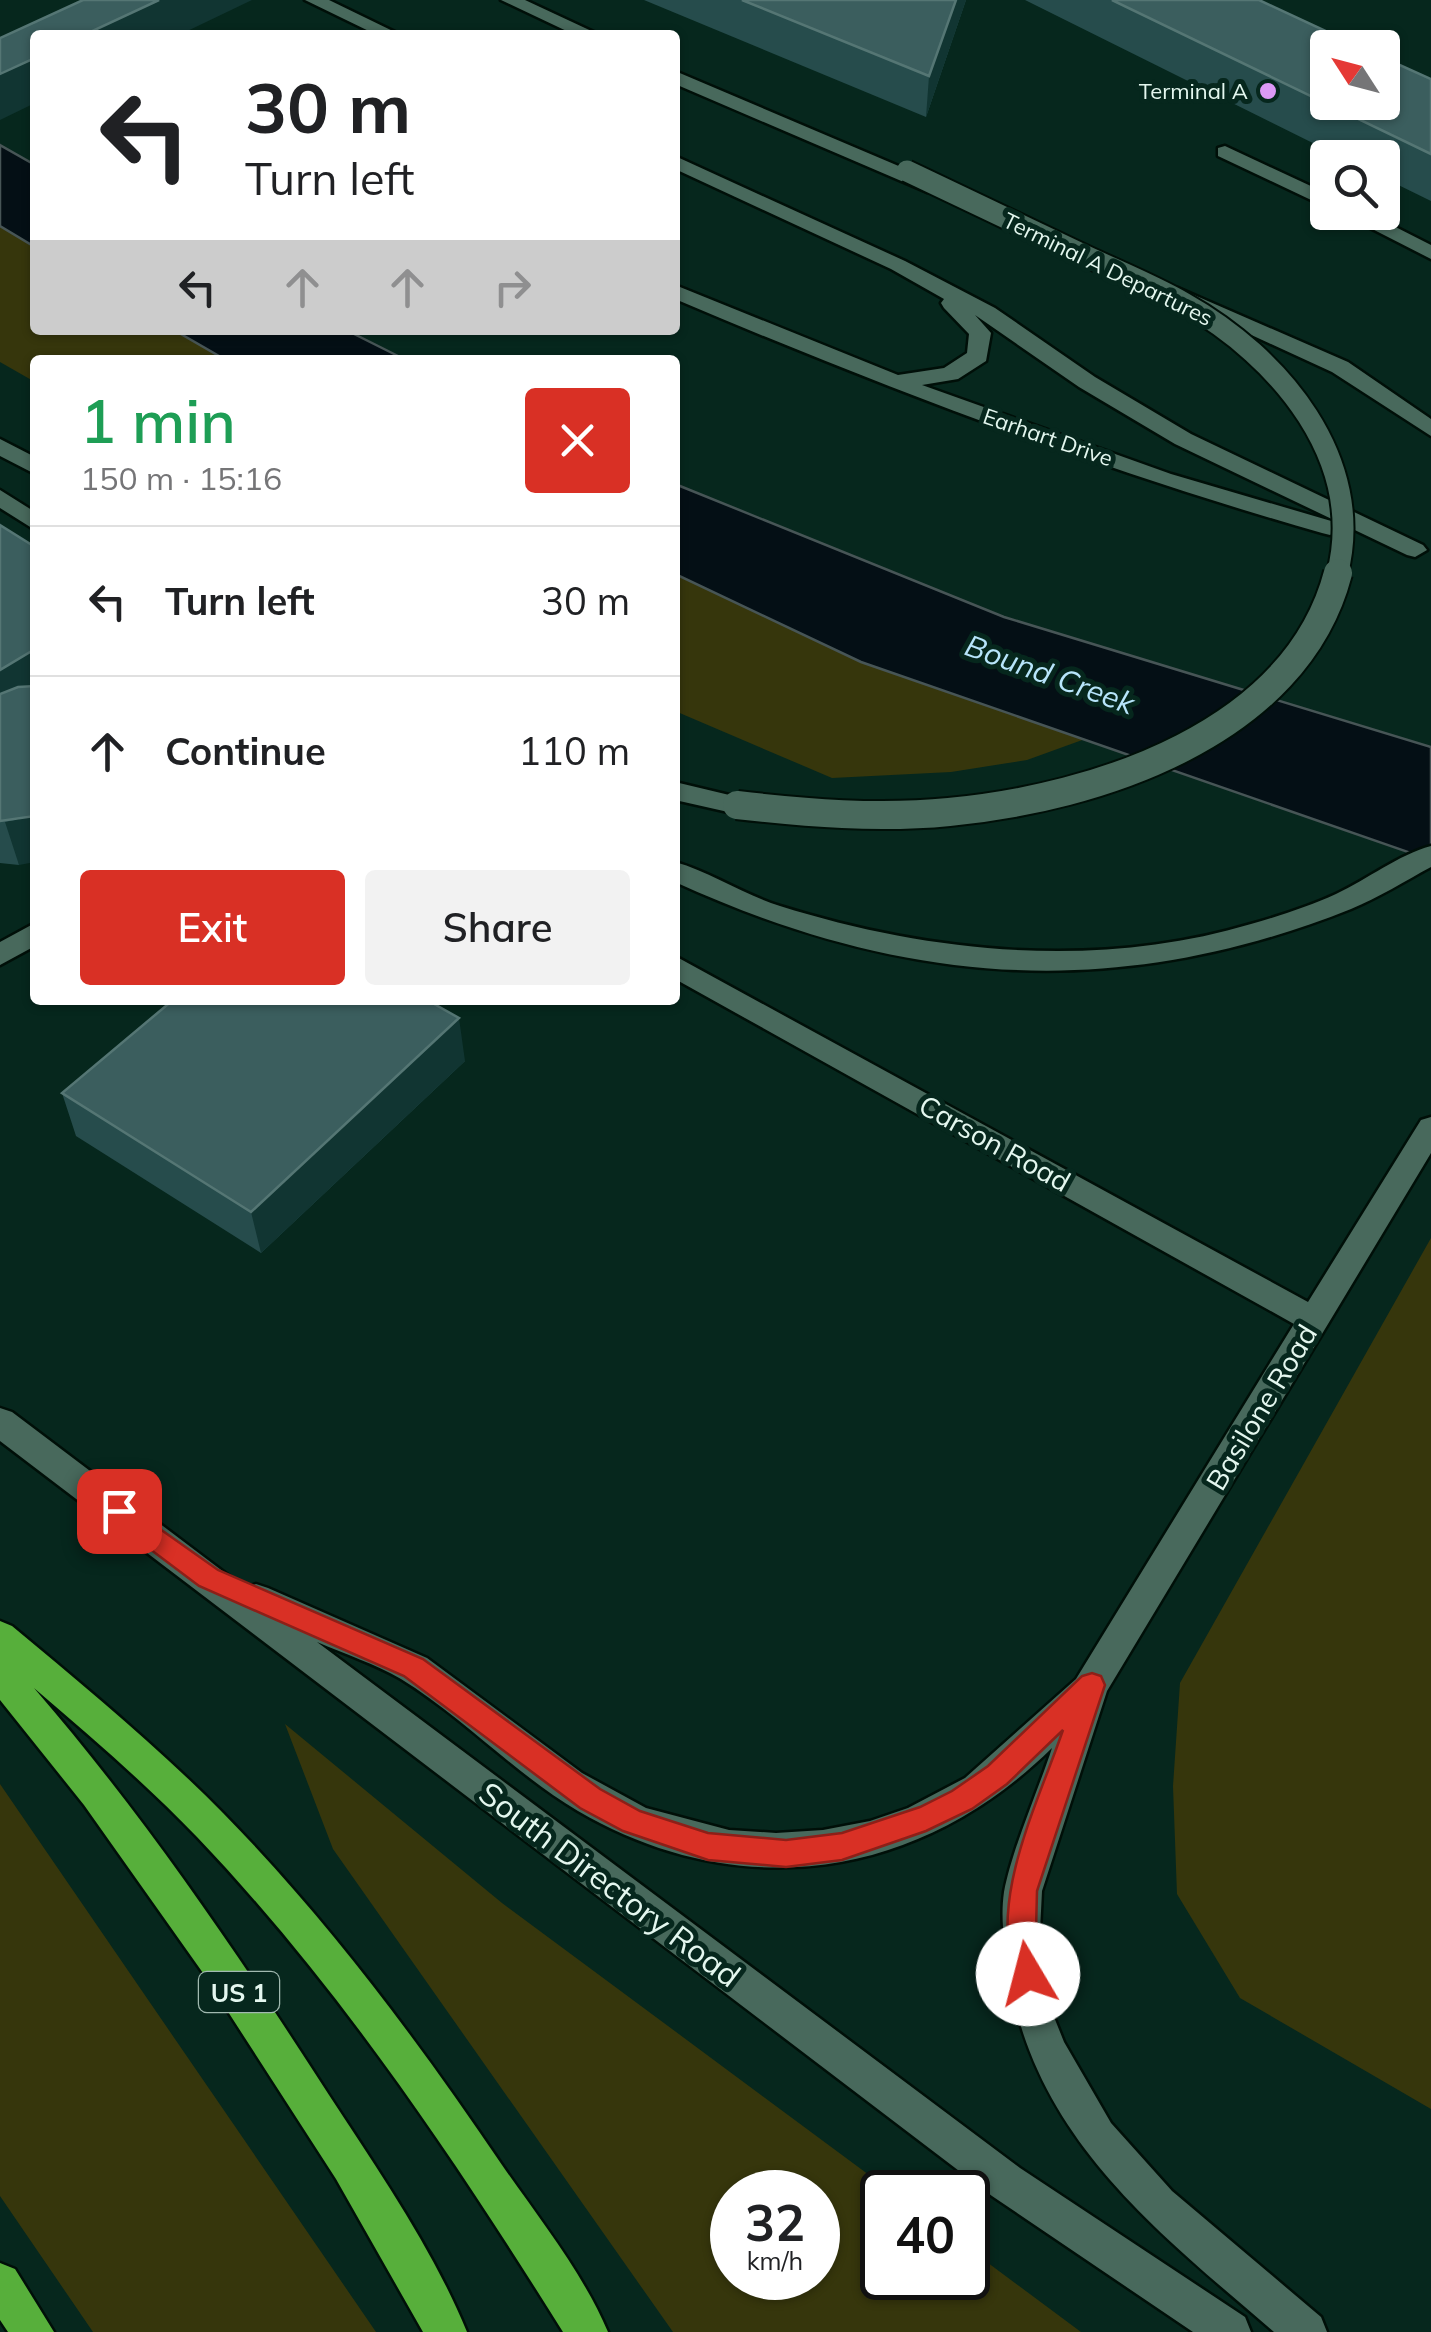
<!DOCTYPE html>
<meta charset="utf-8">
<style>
body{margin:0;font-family:Mulish,sans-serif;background:#f2f2f2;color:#202124;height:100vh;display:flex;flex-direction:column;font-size:38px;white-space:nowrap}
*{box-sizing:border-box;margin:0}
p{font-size:32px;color:#757577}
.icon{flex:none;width:55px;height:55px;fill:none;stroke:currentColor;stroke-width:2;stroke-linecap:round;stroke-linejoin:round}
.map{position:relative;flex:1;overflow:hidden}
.side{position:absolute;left:30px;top:355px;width:650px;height:650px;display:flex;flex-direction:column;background:#fff;border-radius:10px;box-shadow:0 2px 8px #0004}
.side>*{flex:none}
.top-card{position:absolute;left:30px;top:30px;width:650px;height:305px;border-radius:10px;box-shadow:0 2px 8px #0004;background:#fff;color:#202124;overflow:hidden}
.needle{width:65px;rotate:306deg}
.tools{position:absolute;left:1310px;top:30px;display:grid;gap:20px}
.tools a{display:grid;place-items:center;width:90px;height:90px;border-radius:10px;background:#fff;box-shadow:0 2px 8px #0004;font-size:50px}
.speed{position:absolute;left:710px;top:2170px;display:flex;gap:20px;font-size:50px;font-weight:700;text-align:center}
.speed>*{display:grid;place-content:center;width:130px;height:130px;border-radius:50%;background:#fff;box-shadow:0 2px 8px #0004;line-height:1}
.speed small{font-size:25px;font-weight:400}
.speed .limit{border:5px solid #111;border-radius:15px;background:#fff;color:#111}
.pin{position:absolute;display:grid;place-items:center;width:85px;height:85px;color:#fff;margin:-42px;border-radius:20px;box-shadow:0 5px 15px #0006}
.me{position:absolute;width:110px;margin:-55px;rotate:352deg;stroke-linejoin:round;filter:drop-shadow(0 0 8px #0008)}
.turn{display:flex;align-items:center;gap:35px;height:210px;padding:0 50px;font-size:45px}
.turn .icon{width:130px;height:130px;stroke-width:2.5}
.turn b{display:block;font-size:70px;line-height:85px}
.lanes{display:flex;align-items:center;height:95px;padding:0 50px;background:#0003;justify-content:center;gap:50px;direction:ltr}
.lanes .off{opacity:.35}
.round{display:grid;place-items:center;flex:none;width:105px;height:105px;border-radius:10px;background:#f2f2f2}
.headline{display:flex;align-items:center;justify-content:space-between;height:170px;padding:0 50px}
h1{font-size:60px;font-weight:600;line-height:75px;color:#1e9e55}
.cta{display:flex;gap:20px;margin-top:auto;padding:20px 50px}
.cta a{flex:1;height:115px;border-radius:10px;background:#d93025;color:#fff;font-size:40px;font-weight:600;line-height:115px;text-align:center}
.cta a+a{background:#f2f2f2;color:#202124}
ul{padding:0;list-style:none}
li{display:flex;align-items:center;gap:30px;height:150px;padding:0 50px;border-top:2px solid #e0e0e0}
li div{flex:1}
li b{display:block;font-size:38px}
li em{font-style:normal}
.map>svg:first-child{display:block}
.green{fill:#36360c;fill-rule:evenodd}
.water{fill:#040f15;stroke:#475556;stroke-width:2.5}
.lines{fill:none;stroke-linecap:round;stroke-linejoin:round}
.minor-casing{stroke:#000f08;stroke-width:5}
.highway-casing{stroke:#000f08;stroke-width:5}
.minor{fill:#48695c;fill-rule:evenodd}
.highway{fill:#57af3b;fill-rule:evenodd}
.minor-bridge-far1-casing{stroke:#000f08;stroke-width:25;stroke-linecap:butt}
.minor-bridge-casing{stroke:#000f08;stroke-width:32;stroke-linecap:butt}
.minor-bridge-far1{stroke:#48695c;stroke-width:21}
.minor-bridge{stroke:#48695c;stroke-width:28}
.wall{fill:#264c4c}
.shaded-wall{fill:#113532}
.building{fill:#3b5e5e;stroke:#557674;stroke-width:2.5}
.route{fill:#d93025;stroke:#8d1f18;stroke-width:2.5}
.poi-dot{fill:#dc99f5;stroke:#06271d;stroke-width:4}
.labels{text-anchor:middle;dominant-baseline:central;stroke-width:10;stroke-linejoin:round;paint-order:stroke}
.far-poi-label{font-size:22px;fill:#e4f7ef;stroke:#06271d;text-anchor:end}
.far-street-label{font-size:22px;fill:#e4f7ef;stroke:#06271d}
.shield{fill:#06271d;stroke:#a1b9b0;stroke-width:2.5}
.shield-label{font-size:25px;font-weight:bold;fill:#e4f7ef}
.street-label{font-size:28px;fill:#e4f7ef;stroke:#06271d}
.water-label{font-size:30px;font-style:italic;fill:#b7e5fb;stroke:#06271d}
.near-street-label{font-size:32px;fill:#e4f7ef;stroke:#06271d}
</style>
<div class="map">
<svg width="1431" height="2332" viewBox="0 0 1431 2332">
<rect width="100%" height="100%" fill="#06271d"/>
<!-- green -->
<path class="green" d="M0,226l35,21v83h139l52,30h-191v22l-35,-20z
M675,574l186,88 224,77 -58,21 -76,12 -119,6 -157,-67z
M1431,1238v871l-191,-111 -63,-104 -4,-108 7,-103z
M285,1724l217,179 390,289h-10v86h86v-30l113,84h-408l-340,-483zM818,2192v86h-86v-86z
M0,1784l376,548h-283l-93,-136z"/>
<!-- water -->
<path class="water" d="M0,145l35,20v82l-35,-21z
M174,330h172l60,30h-180z
M675,484l329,133 427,130v113l-570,-198 -186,-88z"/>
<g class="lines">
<!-- minor casing -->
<g class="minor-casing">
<path id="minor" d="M305,0h24l72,35h-24z
M501,0h24l75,35h-25z
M675,71l266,113 3,4 -3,4h-14l-252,-108z
M1225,146l103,48v14l-110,-52v-8z
M675,156l230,105 90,47 100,69 96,57 232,111 4,5 -12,7 -8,-2 -232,-111 -96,-57 -104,-72 16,18 -5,28 -28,18 -36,6 249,89 167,49 4,5 -12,7 -8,-2c-222,-63 -435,-144 -647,-234v-14l223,90 46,-7 23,-15 2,-19 -25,-26 -3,-5 3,-4 -53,-30 -216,-100z
M1339,212h27l65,33v14z
M1178,288l170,74 83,57v17l-99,-64 -161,-74 -4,-4 4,-4z
M0,439l35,18v17l-35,-18z
M0,490l35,22v18l-35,-22z
M675,782l71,17 4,6 -4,6 -9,3 -62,-14z
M1431,846v21c-26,14 -53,31 -80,42 -236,94 -448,77 -676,-27v-20c36,10 69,33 105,44 150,47 317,64 471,18 28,-8 59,-18 85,-30 32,-15 62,-39 95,-48z
M35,923v23l-35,19v-23z
M675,956l633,346 113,-182 10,-3v36l-324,538 -65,200 -2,40 14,86 10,25 47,81 61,68 149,126 6,15h-53c-117,-101 -239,-194 -265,-357 -4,-27 -9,-55 -5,-83 8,-43 34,-101 48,-144 -133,131 -311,158 -474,63 -64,-38 -114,-93 -177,-132 -26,-15 -56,-25 -84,-37l703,526 225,149 6,15h-58l-201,-136 -992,-755v-33l12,4 233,176 11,-4 12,4 159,70 155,115 64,35 83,22 47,3 47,-3 47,-9 38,-13 57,-30 111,-99 218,-355 -619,-345z"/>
</g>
<!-- highway casing -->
<g class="highway-casing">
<path id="highway" d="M0,1621l12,5c72,60 145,120 211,187 105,107 195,228 279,352 36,52 81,108 106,167h-45c-109,-174 -224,-346 -366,-495 -51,-53 -107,-101 -163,-149 110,127 204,266 295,407 49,75 104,154 138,237h-44l-87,-153 -133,-206 -119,-168 -84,-105z
M0,2263l15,6 39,63h-46l-8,-12z"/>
</g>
<!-- minor -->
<use href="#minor" class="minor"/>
<!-- highway -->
<use href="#highway" class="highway"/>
<!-- minor-bridge-far1 casing -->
<g class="minor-bridge-far1-casing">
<path id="minor-bridge-far1" d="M907,171c55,26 111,53 166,79 37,18 76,33 111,53 96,54 183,157 153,272"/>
</g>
<!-- minor-bridge casing -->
<g class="minor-bridge-casing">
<path id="minor-bridge" d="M737,805c70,8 141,14 212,7 148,-14 347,-78 389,-239"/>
</g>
<!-- minor-bridge-far1 -->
<use href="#minor-bridge-far1" class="minor-bridge-far1"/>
<!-- minor-bridge -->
<use href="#minor-bridge" class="minor-bridge"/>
</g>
<!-- wall -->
<path class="wall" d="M644,0h322l-40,117z
M1025,0h234l172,79v122l-49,-24v-19h-39z
M0,525l19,340 -19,-2z
M465,1061l-204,192 -185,-117 -14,-43z"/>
<!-- shaded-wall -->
<path class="shaded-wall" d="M159,0h93l-73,35h-95z
M956,0h10l-40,117 3,-41z
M35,58v45l-35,17v-46z
M35,649v51l-35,22v-52z
M35,816v46l-16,3 -14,-43z
M459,1018l6,43 -204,192 -10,-41z"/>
<!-- building -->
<path class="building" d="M83,0h76l-75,35h-49v23l-35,16v-36z
M742,0h214l-27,76z
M1112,0h147l103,48h-34v54h54v-45l49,22v75z
M0,525l35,22v102l-35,21z
M35,686v130l-35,5v-127l18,-7z
M173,1000h254l32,18 -208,194 -189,-119z"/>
<!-- route -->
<path class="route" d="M119,1500l99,70 205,89 177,130 40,22 68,22 78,7 56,-7 78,-26 32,-16 36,-25 94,-90 10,-3 9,3 4,9 -68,206 -1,40 7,43 -4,10 -11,4 -10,-4c-33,-79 19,-178 45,-254l-56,54 -35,25 -46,22 -84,29 -56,7 -78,-7 -85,-29 -43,-23 -176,-132 -205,-90 -89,-67 -4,-8 4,-8z"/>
<!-- markers -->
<circle class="poi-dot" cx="1268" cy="91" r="10"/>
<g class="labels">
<!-- far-poi labels -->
<g class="far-poi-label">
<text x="1248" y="91">Terminal A</text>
</g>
<!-- far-street labels -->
<g class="far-street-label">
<text transform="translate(1108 269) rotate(26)">Terminal A Departures</text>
<text transform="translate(1048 437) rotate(19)">Earhart Drive</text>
</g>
<!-- shield labels -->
<rect class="shield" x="199" y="1972" width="80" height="40" rx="8"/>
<g class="shield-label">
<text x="239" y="1992">US 1</text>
</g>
<!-- street labels -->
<g class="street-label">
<text transform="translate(995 1143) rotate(29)">Carson Road</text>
<text transform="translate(1261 1407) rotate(-59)">Basilone Road</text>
</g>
<!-- water labels -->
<g class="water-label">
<text transform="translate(1050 674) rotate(20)">Bound Creek</text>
</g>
<!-- near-street labels -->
<g class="near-street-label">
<text transform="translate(610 1884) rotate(37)">South Directory Road</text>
</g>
</g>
</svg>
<div class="tools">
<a><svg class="needle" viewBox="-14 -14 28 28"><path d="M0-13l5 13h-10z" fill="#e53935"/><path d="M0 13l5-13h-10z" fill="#757577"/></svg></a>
<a><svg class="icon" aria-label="search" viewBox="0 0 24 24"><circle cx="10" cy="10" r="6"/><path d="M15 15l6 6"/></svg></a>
</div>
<div class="speed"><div>32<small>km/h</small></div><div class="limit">40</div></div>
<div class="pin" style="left:119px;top:1511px;background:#d93025"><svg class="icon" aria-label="arrive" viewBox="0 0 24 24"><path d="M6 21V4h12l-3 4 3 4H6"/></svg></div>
<svg class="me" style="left:1028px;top:1974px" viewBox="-20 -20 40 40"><circle r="19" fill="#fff"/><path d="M0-13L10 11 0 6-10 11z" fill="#d93025"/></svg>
<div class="top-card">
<div class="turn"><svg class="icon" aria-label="left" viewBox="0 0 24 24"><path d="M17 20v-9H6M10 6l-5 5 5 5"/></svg><div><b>30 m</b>Turn left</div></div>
<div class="lanes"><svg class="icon" aria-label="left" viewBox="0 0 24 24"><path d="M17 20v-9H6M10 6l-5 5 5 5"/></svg><svg class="icon off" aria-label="ahead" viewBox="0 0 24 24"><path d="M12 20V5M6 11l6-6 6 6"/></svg><svg class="icon off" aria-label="ahead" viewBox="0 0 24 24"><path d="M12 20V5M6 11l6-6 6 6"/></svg><svg class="icon off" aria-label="right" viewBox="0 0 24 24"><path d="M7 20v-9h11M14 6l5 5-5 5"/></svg></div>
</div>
<section class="side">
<div class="headline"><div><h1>1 min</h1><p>150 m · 15:16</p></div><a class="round" style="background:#d93025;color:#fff"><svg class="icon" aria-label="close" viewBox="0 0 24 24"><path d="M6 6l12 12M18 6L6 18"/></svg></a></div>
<ul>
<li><svg class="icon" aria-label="left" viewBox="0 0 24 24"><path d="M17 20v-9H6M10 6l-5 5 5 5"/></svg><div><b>Turn left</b></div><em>30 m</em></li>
<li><svg class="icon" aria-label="ahead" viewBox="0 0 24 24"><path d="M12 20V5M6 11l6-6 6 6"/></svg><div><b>Continue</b></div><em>110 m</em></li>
</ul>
<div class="cta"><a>Exit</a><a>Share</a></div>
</section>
</div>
